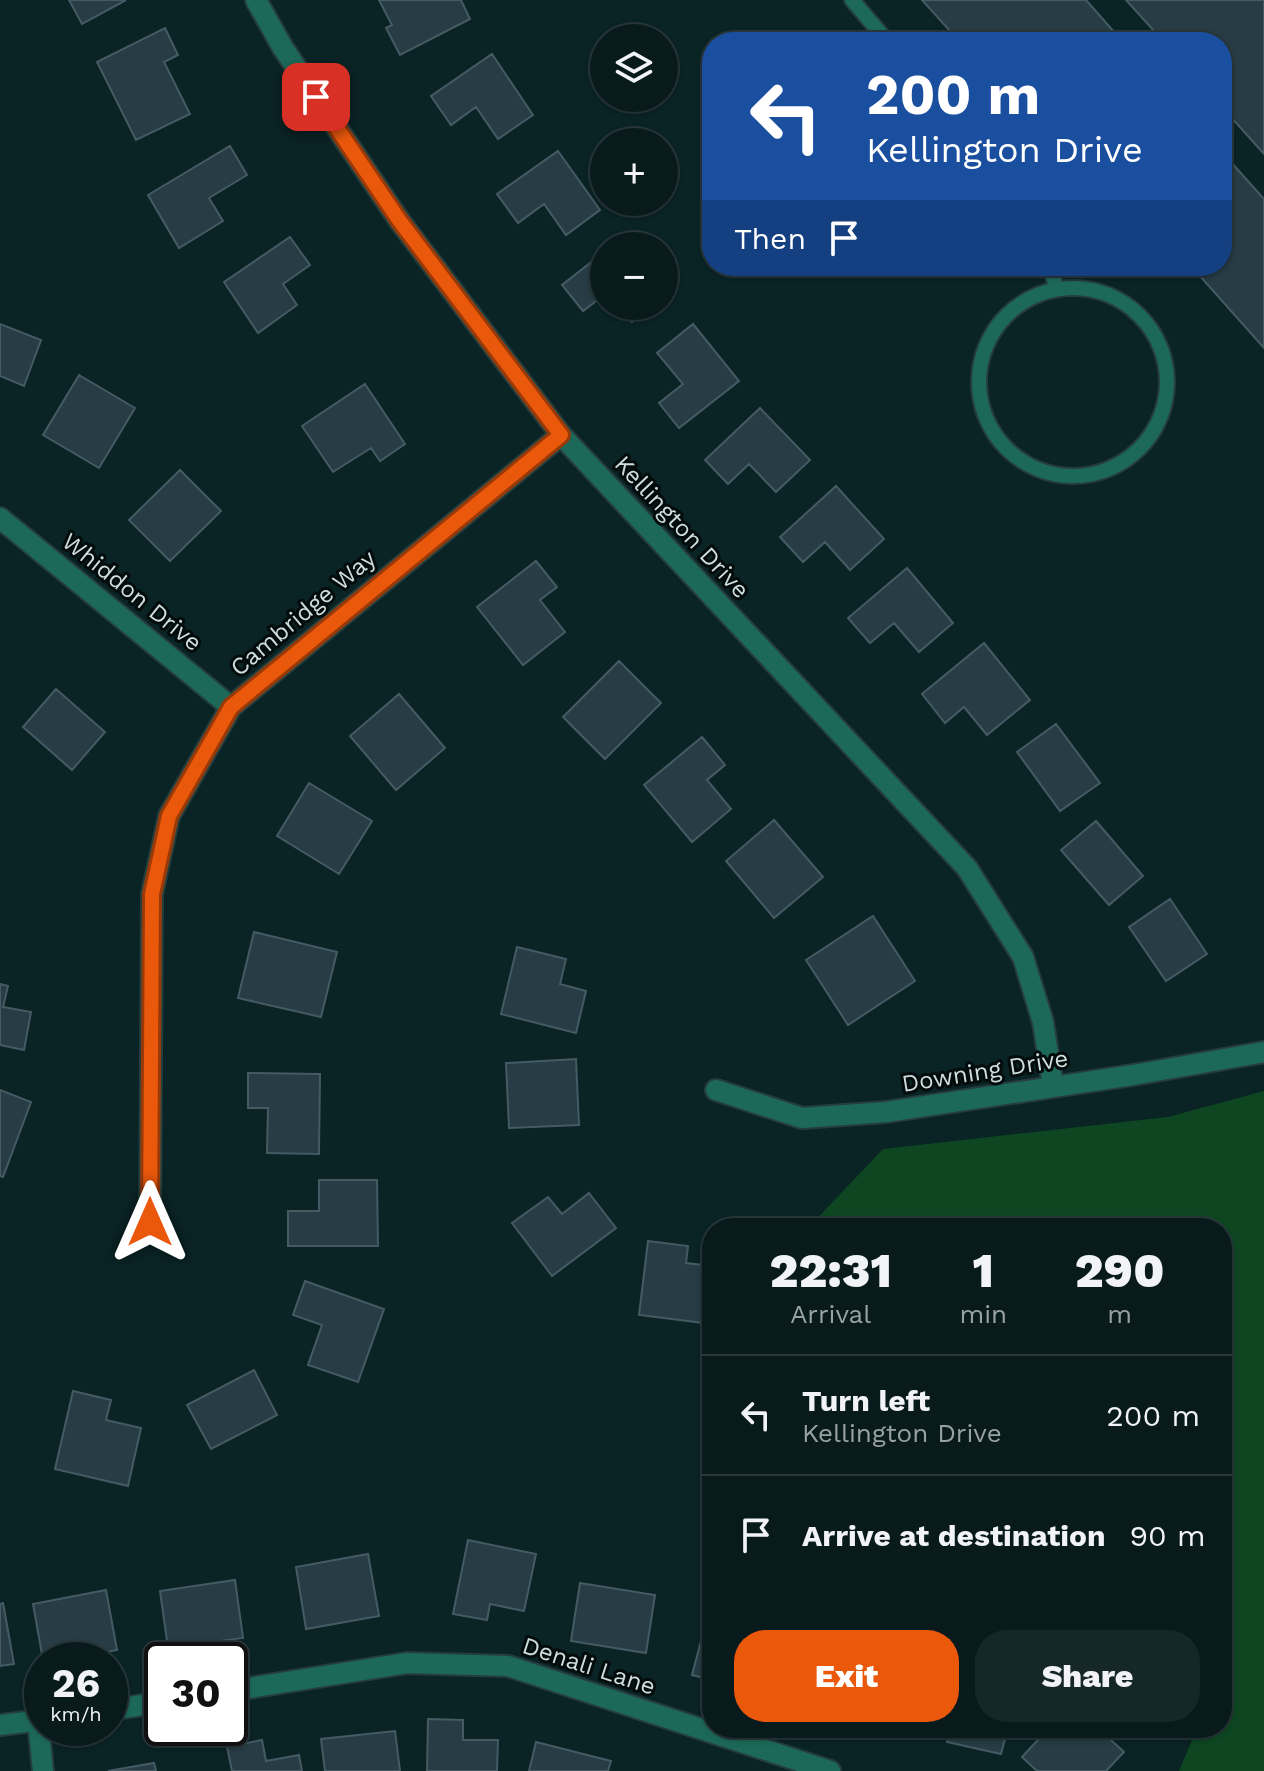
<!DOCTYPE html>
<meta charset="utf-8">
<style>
body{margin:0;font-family:"Work Sans",sans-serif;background:#162729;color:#f1f3f6;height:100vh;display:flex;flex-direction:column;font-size:30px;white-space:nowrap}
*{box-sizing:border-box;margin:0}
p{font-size:26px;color:#98a1a3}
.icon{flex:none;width:44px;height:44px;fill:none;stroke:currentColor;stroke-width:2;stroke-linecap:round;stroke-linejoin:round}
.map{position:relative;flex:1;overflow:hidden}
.drawer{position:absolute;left:702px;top:1218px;width:530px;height:520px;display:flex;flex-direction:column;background:#081a1c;border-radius:32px;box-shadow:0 2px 6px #0004,0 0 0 2px #29383b}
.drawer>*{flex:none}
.hud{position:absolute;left:702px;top:32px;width:530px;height:244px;border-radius:32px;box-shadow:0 2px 6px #0004,0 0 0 2px #29383b;background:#1a4fa0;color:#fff;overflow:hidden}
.buttons{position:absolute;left:590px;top:24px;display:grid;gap:16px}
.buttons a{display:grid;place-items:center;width:88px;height:88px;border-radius:50%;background:#081a1c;box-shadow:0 2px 6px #0004,0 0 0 2px #29383b;font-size:40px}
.speed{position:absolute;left:24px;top:1642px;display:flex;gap:16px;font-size:40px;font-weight:700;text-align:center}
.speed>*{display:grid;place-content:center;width:104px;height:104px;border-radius:50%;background:#081a1c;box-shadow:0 2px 6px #0004,0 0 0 2px #29383b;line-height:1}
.speed small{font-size:20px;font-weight:400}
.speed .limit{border:4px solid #111;border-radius:12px;background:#fff;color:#111}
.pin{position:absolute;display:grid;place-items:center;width:68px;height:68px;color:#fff;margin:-34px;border-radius:16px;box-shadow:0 4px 12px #0006}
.me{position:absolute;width:88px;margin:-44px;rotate:0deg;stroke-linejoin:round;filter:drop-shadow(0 0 6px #0008)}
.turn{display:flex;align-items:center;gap:28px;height:168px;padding:0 32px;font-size:36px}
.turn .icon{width:104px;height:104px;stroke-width:2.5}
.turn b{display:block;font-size:56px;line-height:68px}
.then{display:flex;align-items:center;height:76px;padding:0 32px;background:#0003;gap:16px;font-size:30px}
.eta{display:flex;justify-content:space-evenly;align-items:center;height:136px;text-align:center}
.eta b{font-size:48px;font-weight:800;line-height:56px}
.button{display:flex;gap:16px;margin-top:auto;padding:16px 32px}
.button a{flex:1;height:92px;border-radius:32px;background:#ea580c;color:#fff;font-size:32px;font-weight:800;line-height:92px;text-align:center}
.button a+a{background:#162729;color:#f1f3f6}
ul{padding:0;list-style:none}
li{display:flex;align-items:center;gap:24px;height:120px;padding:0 32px;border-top:2px solid #29383b}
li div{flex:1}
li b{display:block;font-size:30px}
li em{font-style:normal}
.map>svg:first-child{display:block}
.green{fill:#0e4622}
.building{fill:#273c45;stroke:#455b64;stroke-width:2}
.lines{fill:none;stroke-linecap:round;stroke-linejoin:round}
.lane-casing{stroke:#253d3f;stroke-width:18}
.street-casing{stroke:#253d3f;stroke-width:24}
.lane{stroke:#1d6959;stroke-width:14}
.street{stroke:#1d6959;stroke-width:20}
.route-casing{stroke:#983908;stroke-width:20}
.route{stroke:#ea580c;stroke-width:14}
.labels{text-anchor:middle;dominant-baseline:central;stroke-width:6;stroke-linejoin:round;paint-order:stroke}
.street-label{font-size:24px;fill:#cedddd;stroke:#030b0b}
</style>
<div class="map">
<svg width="1264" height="1771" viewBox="0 0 1264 1771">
<rect width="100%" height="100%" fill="#0a2325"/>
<!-- green -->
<path class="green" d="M1264,1091v680h-85l18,-43h25v-500h-414l75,-79 285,-32z"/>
<!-- building -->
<path class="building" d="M69,0h57l-44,24z
M379,0h82l9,19 -70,36 -14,-27 6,-3z
M922,0h164l37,42h-163z
M1126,0h138v154l-42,-47v-65h-58z
M165,28l13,27 -14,7 26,52 -54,26 -39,-78z
M492,54l41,61 -35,24 -22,-32 -25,18 -20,-29z
M230,146l17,29 -38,23 14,23 -44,27 -31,-53z
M558,151l42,59 -34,25 -22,-31 -26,19 -21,-29z
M1222,152l42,47v149l-73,-82h31z
M290,237l20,28 -27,19 14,21 -39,28 -34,-51z
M604,252v43l-21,16 -21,-26z
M619,306h34l-21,16z
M0,324l41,16 -17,46 -24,-10z
M693,324l46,57 -60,47 -20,-25 24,-19 -26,-31z
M79,375l56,33 -36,60 -56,-33z
M365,384l40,60 -25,17 -9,-13 -38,24 -31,-46z
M760,408l50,52 -34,32 -27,-28 -21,20 -23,-24z
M180,470l41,41 -51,50 -41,-41z
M836,486l48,53 -34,31 -25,-28 -22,20 -23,-25z
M536,561l21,26 -17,13 25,32 -42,33 -46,-58z
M907,568l46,55 -34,29 -25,-29 -24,20 -22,-25z
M984,643l46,57 -43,35 -23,-28 -19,16 -23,-29z
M619,661l42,42 -56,56 -42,-42z
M56,689l49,43 -33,38 -49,-43z
M399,694l46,54 -49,42 -46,-54z
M1056,724l44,59 -40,28 -43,-59z
M702,737l23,28 -18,15 24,29 -39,33 -48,-57z
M309,783l63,38 -33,53 -62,-38z
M774,820l49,57 -49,41 -48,-57z
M1096,821l47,55 -34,29 -48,-55z
M1170,899l37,55 -41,27 -37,-54z
M873,916l42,65 -67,44 -42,-65z
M254,932l83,20 -16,65 -83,-19z
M517,947l49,12 -6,25 26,7 -10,42 -75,-19z
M0,984l8,2 -5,21 28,5 -7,38 -24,-5z
M576,1059l3,66 -70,3 -3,-65z
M248,1073l72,1 -1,80 -52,-1 1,-45h-20z
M0,1090l31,12 -28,75 -3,-1z
M319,1180h58l1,66h-90v-35h31z
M589,1193l27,35 -64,48 -40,-53 36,-26 14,17z
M648,1241l40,5 -2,17 26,3v58l-73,-9z
M305,1281l79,28 -26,73 -50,-17 14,-40 -29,-10z
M254,1370l23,45 -66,34 -24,-44z
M73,1391l38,9 -5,20 35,8 -13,58 -73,-17z
M468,1540l68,14 -12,57 -34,-7 -3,16 -34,-6z
M368,1554l11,62 -73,13 -10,-62z
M235,1580l8,58 -75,10 -8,-57z
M580,1583l75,12 -9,58 -75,-12z
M106,1590l11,60 -53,10h-21l-10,-56z
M3,1603l11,61 -14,2v-62z
M711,1603h1v77l-20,-5z
M428,1719l35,1v20h35l-1,31h-70z
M950,1728h58l-7,26 -54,-12z
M1049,1728h49l26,24 -18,19h-69l-15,-14z
M395,1731l5,40h-75l-4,-32z
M262,1740l4,21 33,-6 3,16h-70l-5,-24z
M536,1742l75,19 -3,10h-79z
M154,1763l2,8h-48z"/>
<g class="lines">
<!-- lane casing -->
<g class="lane-casing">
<path id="lane" d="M852,0l36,42
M1051,266l5,23
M979 382a94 94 0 1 1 188 0a94 94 0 1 1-188 0Z"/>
</g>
<!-- street casing -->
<g class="street-casing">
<path id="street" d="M256,0l27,48 116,172 162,215 406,433 56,89 20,65 10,64
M0,518l231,189
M716,1090l86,28 84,-6 247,-37 131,-23
M150,1222l2,-328 17,-78 62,-109 330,-272
M230,1691l177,-28 101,3 322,105
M110,1710l52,-8
M38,1721l5,50
M0,1725l42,-5"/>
</g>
<!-- lane -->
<use href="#lane" class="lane"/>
<!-- street -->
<use href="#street" class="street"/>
</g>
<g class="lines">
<!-- route casing -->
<g class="route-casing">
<path id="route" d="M150,1222l2,-328 17,-78 62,-109 330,-272 -162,-215 -83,-123"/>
</g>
<!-- route -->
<use href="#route" class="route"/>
</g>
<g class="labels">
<!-- street labels -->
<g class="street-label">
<text transform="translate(682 527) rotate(47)">Kellington Drive</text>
<text transform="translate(132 592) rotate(39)">Whiddon Drive</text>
<text transform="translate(303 613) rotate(-40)">Cambridge Way</text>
<text transform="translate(985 1071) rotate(-9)">Downing Drive</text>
<text transform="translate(589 1666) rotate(18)">Denali Lane</text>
</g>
</g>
</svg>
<div class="buttons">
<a><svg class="icon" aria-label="layers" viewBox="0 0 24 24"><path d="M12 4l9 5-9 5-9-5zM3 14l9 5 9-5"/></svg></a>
<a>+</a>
<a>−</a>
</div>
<div class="speed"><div>26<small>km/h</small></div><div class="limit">30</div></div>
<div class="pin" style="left:316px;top:97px;background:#d93025"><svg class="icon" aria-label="arrive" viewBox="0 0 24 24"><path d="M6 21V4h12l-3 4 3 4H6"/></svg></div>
<svg class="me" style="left:150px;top:1222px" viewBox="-20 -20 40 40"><path d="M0-17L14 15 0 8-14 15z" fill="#ea580c" stroke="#fff" stroke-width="4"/></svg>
<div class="hud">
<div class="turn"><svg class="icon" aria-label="left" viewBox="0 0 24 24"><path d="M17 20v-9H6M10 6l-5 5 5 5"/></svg><div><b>200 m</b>Kellington Drive</div></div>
<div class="then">Then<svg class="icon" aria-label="arrive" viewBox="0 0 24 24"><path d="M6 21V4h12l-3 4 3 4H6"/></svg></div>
</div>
<section class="drawer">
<div class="eta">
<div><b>22:31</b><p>Arrival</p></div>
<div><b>1</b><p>min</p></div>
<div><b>290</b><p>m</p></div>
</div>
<ul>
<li><svg class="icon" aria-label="left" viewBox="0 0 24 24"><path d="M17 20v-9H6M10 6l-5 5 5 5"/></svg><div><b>Turn left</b><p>Kellington Drive</p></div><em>200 m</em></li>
<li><svg class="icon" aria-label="arrive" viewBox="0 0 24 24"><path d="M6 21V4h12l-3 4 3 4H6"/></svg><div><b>Arrive at destination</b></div><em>90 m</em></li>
</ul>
<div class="button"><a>Exit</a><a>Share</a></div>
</section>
</div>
